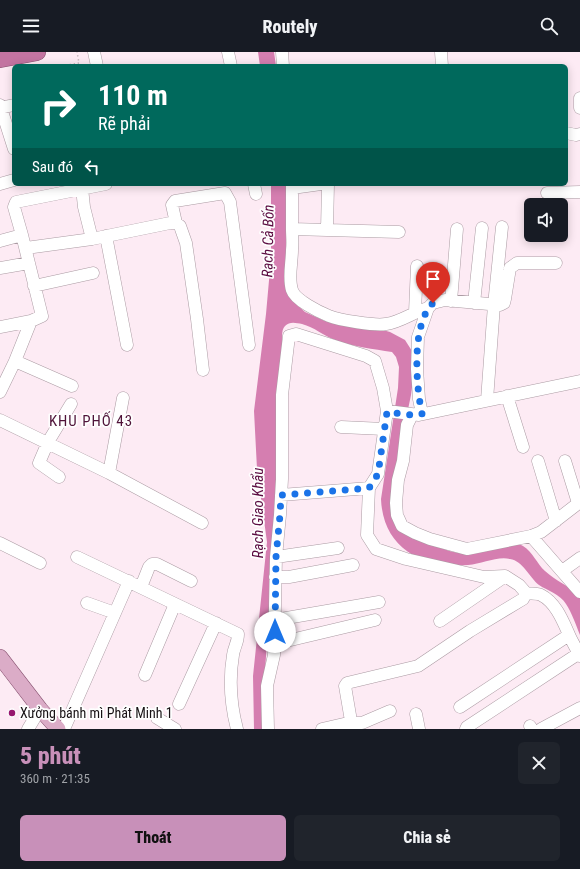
<!DOCTYPE html>
<html lang="vi">
<meta charset="utf-8">
<style>
body{margin:0;font-family:"Roboto Condensed",sans-serif;background:#20242c;color:#f1f3f6;height:100vh;display:flex;flex-direction:column;font-size:15px;white-space:nowrap}
*{box-sizing:border-box;margin:0}
p{font-size:13px;color:#9ea1a6}
.icon{flex:none;width:22px;height:22px;fill:none;stroke:currentColor;stroke-width:2;stroke-linecap:round;stroke-linejoin:round}
.map{position:relative;height:677px;overflow:hidden}
.sheet{display:flex;flex-direction:column;background:#171b24;flex:1}
.sheet>*{flex:none}
.top-card{position:absolute;left:12px;top:12px;width:556px;height:122px;border-radius:6px;box-shadow:0 2px 10px #0003;background:#00695c;color:#fff;overflow:hidden}
.fabs{position:absolute;left:524px;top:146px;display:grid;gap:8px}
.fabs a{display:grid;place-items:center;width:44px;height:44px;border-radius:6px;background:#171b24;box-shadow:0 2px 10px #0003;font-size:20px}
.pin{position:absolute;display:grid;place-items:center;width:34px;height:34px;color:#fff;margin:-41px -17px;border-radius:50% 50% 50% 0;rotate:-45deg;box-shadow:0 0 4px #0007}
.pin .icon{rotate:45deg}
.me{position:absolute;width:44px;margin:-22px;rotate:0deg;stroke-linejoin:round;filter:drop-shadow(0 0 3px #0008)}
.turn{display:flex;align-items:center;gap:14px;height:84px;padding:0 20px;font-size:18px}
.turn .icon{width:52px;height:52px;stroke-width:2.5}
.turn b{display:block;font-size:28px;line-height:34px}
.then{display:flex;align-items:center;height:38px;padding:0 20px;background:#0003;gap:8px;font-size:15px}
.round{display:grid;place-items:center;flex:none;width:42px;height:42px;border-radius:6px;background:#20242c}
.summary{display:flex;align-items:center;justify-content:space-between;height:68px;padding:0 20px}
h1{font-size:24px;font-weight:800;line-height:30px;color:#c890b9}
.action{display:flex;gap:8px;margin-top:auto;padding:8px 20px}
.action a{flex:1;height:46px;border-radius:6px;background:#c890b9;color:#111;font-size:16px;font-weight:800;line-height:46px;text-align:center}
.action a+a{background:#20242c;color:#f1f3f6}
header{display:flex;justify-content:space-between;align-items:center;height:52px;padding:0 20px;background:#171b24;font-size:18px;font-weight:800}
.map>svg:first-child{display:block}
.water{fill:#d57eb0}
.lines{fill:none;stroke-linecap:round;stroke-linejoin:round}
.minor-casing{stroke:#ab9ba3;stroke-width:13}
.major-casing{stroke:#875270;stroke-width:16}
.highway-casing{stroke:#875270;stroke-width:18}
.path{stroke:#b2a4ab;stroke-width:1.5;stroke-dasharray:1 3;stroke-linecap:butt}
.minor{stroke:#fff;stroke-width:12}
.major{stroke:#dbacc7;stroke-width:15}
.highway{stroke:#c374a1;stroke-width:17}
.route{stroke:#1a73e8;stroke-width:7;stroke-dasharray:0 12.6}
.poi-dot{fill:#97176f;stroke:#fefefe;stroke-width:1.5}
.labels{text-anchor:middle;dominant-baseline:central;stroke-width:3.5;stroke-linejoin:round;paint-order:stroke}
.poi-label{font-size:14px;fill:#181215;stroke:#fefefe;text-anchor:start}
.water-label{font-size:15px;font-style:italic;fill:#5c0d42;stroke:#fefefe}
.neighbourhood-label{font-size:15px;letter-spacing:1px;fill:#4f1339;stroke:#fefefe}
</style>
<header><svg class="icon" aria-label="menu" viewBox="0 0 24 24"><path d="M4 6h16M4 12h16M4 18h16"/></svg>Routely<svg class="icon" aria-label="search" viewBox="0 0 24 24"><circle cx="10" cy="10" r="6"/><path d="M15 15l6 6"/></svg></header>
<div class="map">
<svg width="580" height="677" viewBox="0 0 580 677">
<rect width="100%" height="100%" fill="#fdebf4"/>
<!-- water -->
<path class="water" d="M258,0h16l2,14h-16z
M271,132h18l5,118 11,10 20,9 23,5 24,1 18,5 15,8 7,11 3,14 -4,30 -12,58 -4,61c20,17 39,36 65,39 19,2 45,-17 63,-7 10,6 14,18 22,25 11,10 24,15 35,25v39c-4,-10 -8,-22 -14,-31 -6,-10 -18,-13 -27,-19 -10,-8 -16,-24 -29,-26 -13,-3 -28,5 -42,6 -46,4 -85,-17 -87,-66l17,-111 1,-21 -3,-10 -4,-5c-19,-3 -38,-5 -57,-12 -11,-4 -21,-13 -33,-16 -6,-1 -12,-3 -17,2 -5,5 -2,17 -2,24l-11,219 -9,131 2,29h-11l-1,-53 14,-134 -10,-73 -3,-58 12,-97 5,-56z"/>
<g class="lines">
<!-- minor casing -->
<g class="minor-casing">
<path id="minor" d="M94,0l3,14
M228,0l3,14
M282,0l1,14
M441,0l1,14
M580,46v10
M0,53l14,44
M0,56l14,-3
M566,81l10,2 4,-1
M0,132l14,-4
M254,132l2,10
M292,132v45
M328,132l-1,46 -35,-1c0,7 1,14 0,21 0,13 -4,28 0,40 3,10 27,22 37,26 10,4 46,10 57,8 15,-2 27,-12 42,-16
M82,136l2,19 8,32
M292,136l29,-4
M547,141l33,-1
M176,171l-4,-18 3,-4 50,-8 5,9 19,143
M327,178l72,2
M22,183l-8,-28 2,-5 90,-18
M106,184l21,109
M0,189l22,-6 20,81 -11,5 -31,6
M26,196l66,-9 78,-16h6l4,3 6,17 11,76 6,51
M0,216l29,-5
M34,234l59,-13
M451,249l6,-72
M474,251l8,-75
M415,260l2,-46
M15,309l57,25
M0,340l15,-31 16,-40
M507,344l16,51
M487,348l7,-95 8,-78
M387,359l32,4 161,-34
M422,362l-3,-15 -2,-30 1,-32 10,-29 5,-5 12,-3 55,5 4,-2 1,-4 5,-31 7,-5h39
M412,363l-5,10 -4,36 -5,19 -2,23 1,12 5,11 13,7 15,6 37,10 64,-13 10,-4 39,-30
M0,368l109,53 93,50
M341,375l43,2
M538,409l18,60
M565,409l13,42
M109,421l14,-75
M59,425l-20,-14 9,-21 23,-38
M281,443l88,-7
M531,484l49,56
M0,491l40,20
M77,505l161,77c0,9 -4,13 -5,21 -4,24 -2,51 4,74
M276,505l62,-9
M562,519l18,-13
M275,525h14l64,-12
M141,535l8,-20 3,-3h5l34,17
M526,541c4,1 11,0 15,2 16,8 23,29 30,44
M87,551l28,10
M275,568l104,-18
M440,569l64,-44
M274,592l101,-24
M145,623l30,-71
M179,652l37,-81
M460,655l106,-70 5,2 9,17
M416,662l3,15
M157,666l18,11
M348,671h14l28,-12
M530,674l2,3
M28,677l12,-20
M64,677l65,-148
M268,677l-1,-43 7,-31 2,-98 4,-42 2,-36v-84l7,-59 7,-2 70,22 9,5 8,27 4,23 -9,63 -9,14 -2,47 9,14 30,10 78,18 21,-1 14,9 7,8 -3,6 -53,32 -52,35 -71,17 -2,3 6,35 -3,2 -26,6
M466,677l1,-2 111,-73
M541,677l39,-21"/>
</g>
<!-- major casing -->
<g class="major-casing">
<path id="major" d="M0,605l40,52 18,20"/>
</g>
<!-- highway casing -->
<g class="highway-casing">
<path id="highway" d="M0,7l37,-7"/>
</g>
<!-- path -->
<path class="path" d="M62,14l17,-3 -2,-11"/>
<!-- minor -->
<use href="#minor" class="minor"/>
<!-- major -->
<use href="#major" class="major"/>
<!-- highway -->
<use href="#highway" class="highway"/>
</g>
<g class="lines">
<!-- route -->
<path class="route" d="M275,580l1,-75 4,-42 1,-20 88,-7 9,-14 9,-62 25,3 10,-1c-6,-28 -11,-90 11,-111"/>
</g>
<!-- markers -->
<circle class="poi-dot" cx="12" cy="661" r="4"/>
<g class="labels">
<!-- poi labels -->
<g class="poi-label">
<text x="20" y="661">Xưởng bánh mì Phát Minh 1</text>
</g>
<!-- water labels -->
<g class="water-label">
<text transform="translate(268 189) rotate(-89)">Rạch Cả Bốn</text>
<text transform="translate(258 461) rotate(-90)">Rạch Giao Khẩu</text>
</g>
<!-- neighbourhood labels -->
<g class="neighbourhood-label">
<text x="91" y="369">KHU PHỐ 43</text>
</g>
</g>
</svg>
<div class="fabs">
<a><svg class="icon" aria-label="sound" viewBox="0 0 24 24"><path d="M4 9h4l5-4v14l-5-4H4zM17 9q2 3 0 6"/></svg></a>
</div>
<div class="pin" style="left:433px;top:251px;background:#d93025"><svg class="icon" aria-label="arrive" viewBox="0 0 24 24"><path d="M6 21V4h12l-3 4 3 4H6"/></svg></div>
<svg class="me" style="left:275px;top:580px" viewBox="-20 -20 40 40"><circle r="19" fill="#fff"/><path d="M0-13L10 11 0 6-10 11z" fill="#1a73e8"/></svg>
<div class="top-card">
<div class="turn"><svg class="icon" aria-label="right" viewBox="0 0 24 24"><path d="M7 20v-9h11M14 6l5 5-5 5"/></svg><div><b>110 m</b>Rẽ phải</div></div>
<div class="then">Sau đó<svg class="icon" aria-label="left" viewBox="0 0 24 24"><path d="M17 20v-9H6M10 6l-5 5 5 5"/></svg></div>
</div>
</div>
<section class="sheet">
<div class="summary"><div><h1>5 phút</h1><p>360 m · 21:35</p></div><a class="round"><svg class="icon" aria-label="close" viewBox="0 0 24 24"><path d="M6 6l12 12M18 6L6 18"/></svg></a></div>
<div class="action"><a>Thoát</a><a>Chia sẻ</a></div>
</section>
